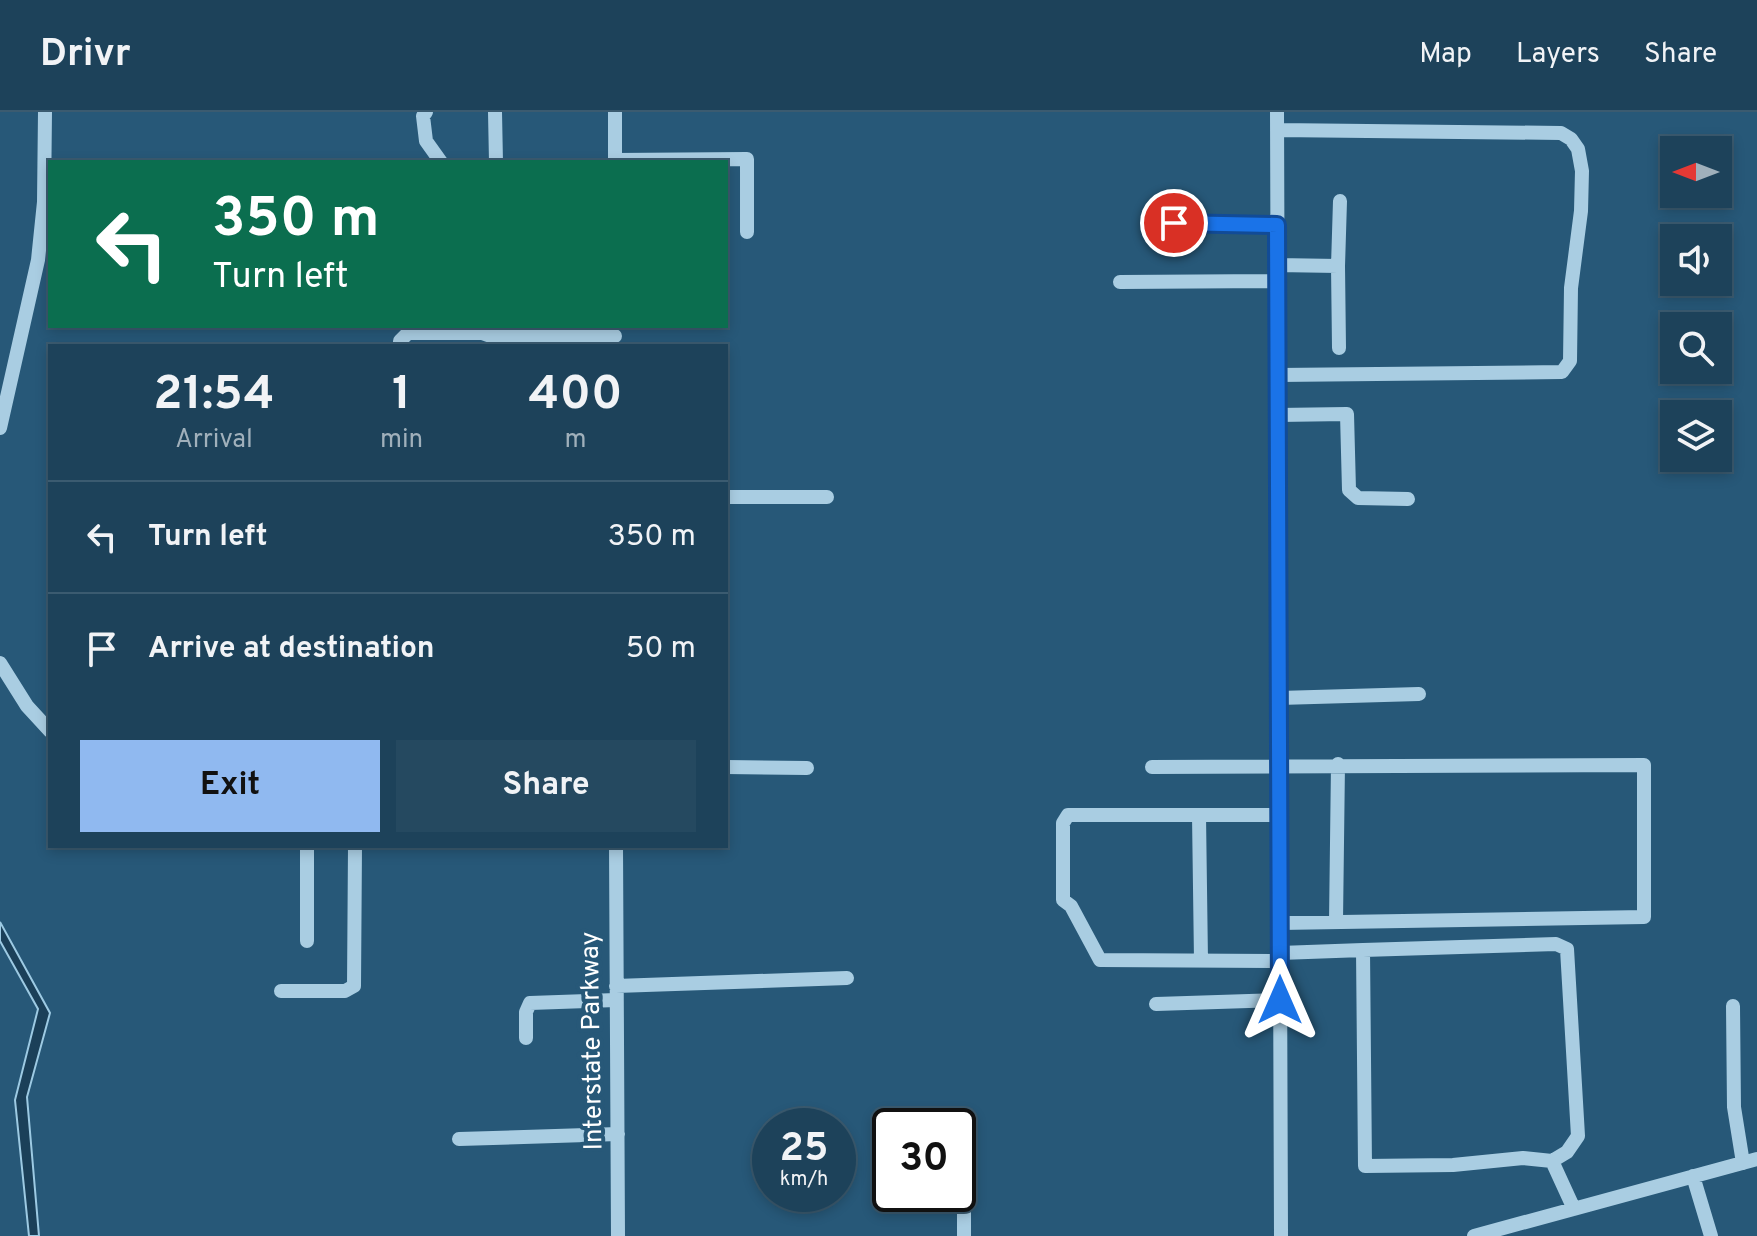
<!DOCTYPE html>
<style>
body{margin:0;font-family:Overpass,sans-serif;background:#254960;color:#f1f3f6;height:100vh;display:flex;flex-direction:column;font-size:30px;white-space:nowrap}
*{box-sizing:border-box;margin:0}
p{font-size:26px;color:#a0b0bb}
.icon{flex:none;width:44px;height:44px;fill:none;stroke:currentColor;stroke-width:2;stroke-linecap:round;stroke-linejoin:round}
.map{position:relative;flex:1;overflow:hidden}
.drawer{position:absolute;left:48px;top:232px;width:680px;height:504px;display:flex;flex-direction:column;background:#1d425a;border-radius:0px;box-shadow:0 4px 12px #0003,0 0 0 2px #3b5b70}
.drawer>*{flex:none}
.banner{position:absolute;left:48px;top:48px;width:680px;height:168px;border-radius:0px;box-shadow:0 4px 12px #0003,0 0 0 2px #3b5b70;background:#0b6e4f;color:#fff;overflow:hidden}
.needle{width:52px;rotate:270deg}
.controls{position:absolute;left:1660px;top:24px;display:grid;gap:16px}
.controls a{display:grid;place-items:center;width:72px;height:72px;border-radius:0px;background:#1d425a;box-shadow:0 4px 12px #0003,0 0 0 2px #3b5b70;font-size:40px}
.speed{position:absolute;left:752px;top:996px;display:flex;gap:16px;font-size:40px;font-weight:700;text-align:center}
.speed>*{display:grid;place-content:center;width:104px;height:104px;border-radius:50%;background:#1d425a;box-shadow:0 4px 12px #0003,0 0 0 2px #3b5b70;line-height:1}
.speed small{font-size:20px;font-weight:400}
.speed .limit{border:4px solid #111;border-radius:12px;background:#fff;color:#111}
.pin{position:absolute;display:grid;place-items:center;width:68px;height:68px;color:#fff;margin:-34px;border:4px solid #fff;border-radius:50%;box-shadow:0 2px 8px #0007}
.me{position:absolute;width:88px;margin:-44px;rotate:0deg;stroke-linejoin:round;filter:drop-shadow(0 0 6px #0008)}
.turn{display:flex;align-items:center;gap:28px;height:168px;padding:0 32px;font-size:36px}
.turn .icon{width:104px;height:104px;stroke-width:2.5}
.turn b{display:block;font-size:56px;line-height:68px}
.eta{display:flex;justify-content:space-evenly;align-items:center;height:136px;text-align:center}
.eta b{font-size:48px;font-weight:700;line-height:56px}
.primary-button{display:flex;gap:16px;margin-top:auto;padding:16px 32px}
.primary-button a{flex:1;height:92px;border-radius:0px;background:#90b9f0;color:#111;font-size:32px;font-weight:700;line-height:92px;text-align:center}
.primary-button a+a{background:#254960;color:#f1f3f6}
ul{padding:0;list-style:none}
li{display:flex;align-items:center;gap:24px;height:112px;padding:0 32px;border-top:2px solid #3b5b70}
li div{flex:1}
li b{display:block;font-size:30px}
li em{font-style:normal}
header{display:flex;align-items:center;gap:48px;box-sizing:border-box;height:112px;padding:0 40px;background:#1d425a;border-bottom:2px solid #3b5b70}
header strong{font-size:38px}
nav{display:flex;gap:44px;margin-inline-start:auto;font-size:28px}
.map>svg:first-child{display:block}
.water{fill:#1b4059;stroke:#9dcae3;stroke-width:2}
.lines{fill:none;stroke-linecap:round;stroke-linejoin:round}
.minor{stroke:#a9cde2;stroke-width:14}
.route-casing{stroke:#114b97;stroke-width:20}
.route{stroke:#1a73e8;stroke-width:14}
.labels{text-anchor:middle;dominant-baseline:central;stroke-width:8;stroke-linejoin:round;paint-order:stroke}
.street-label{font-size:26px;fill:#fff;stroke:#275878}
</style>
<header>
<strong>Drivr</strong>
<nav><a>Map</a><a>Layers</a><a>Share</a></nav>
</header>
<div class="map">
<svg width="1757" height="1124" viewBox="0 0 1757 1124">
<rect width="100%" height="100%" fill="#275878"/>
<!-- water -->
<path class="water" d="M0,810l50,91 -23,84 12,139h-10l-14,-136 23,-91 -38,-68z"/>
<g class="lines">
<!-- minor -->
<path class="minor" d="M426,0l-3,4 3,25 15,21
M495,0l1,50
M615,0v50
M1277,0l4,1124
M1277,18l284,3 10,6 7,10 4,22 -1,40 -10,77 -1,73 -8,11 -284,3
M615,48l132,-1v73
M1149,111l128,2
M1277,153l61,1 1,82
M1338,154l2,-65
M1120,170l157,-1
M400,234v-5l8,-8h74l11,4 122,-1
M1278,303l69,-1 2,76 9,8 50,1
M0,316l38,-168 6,-58 1,-90
M726,385h101
M0,551l27,43 23,25
M1279,586l140,-4
M726,655l81,1
M1152,655l492,-2v152l-364,6
M1199,703l2,146
M1279,703h-211l-5,8v77l8,6 29,54 180,1
M307,734v95
M616,734l2,390
M1336,809l2,-157
M1363,838l193,-6 11,5 11,187 -11,16 -15,9
M1280,841l83,-3 2,216 88,-1 70,-7 29,3 22,48
M616,874l231,-8
M281,879h64l9,-5 1,-140
M1156,892l124,-4
M1733,894l1,101 9,56
M526,926v-26l4,-9 86,-3
M459,1027l159,-5
M964,1049v75
M1693,1064l18,60
M1474,1124l283,-77"/>
</g>
<g class="lines">
<!-- route casing -->
<g class="route-casing">
<path id="route" d="M1174,111l103,2 3,775"/>
</g>
<!-- route -->
<use href="#route" class="route"/>
</g>
<g class="labels">
<!-- street labels -->
<g class="street-label">
<text transform="translate(593 929) rotate(-91)">Interstate Parkway</text>
</g>
</g>
</svg>
<div class="controls">
<a><svg class="needle" viewBox="-14 -14 28 28"><path d="M0-13l5 13h-10z" fill="#e53935"/><path d="M0 13l5-13h-10z" fill="#a0b0bb"/></svg></a>
<a><svg class="icon" aria-label="sound" viewBox="0 0 24 24"><path d="M4 9h4l5-4v14l-5-4H4zM17 9q2 3 0 6"/></svg></a>
<a><svg class="icon" aria-label="search" viewBox="0 0 24 24"><circle cx="10" cy="10" r="6"/><path d="M15 15l6 6"/></svg></a>
<a><svg class="icon" aria-label="layers" viewBox="0 0 24 24"><path d="M12 4l9 5-9 5-9-5zM3 14l9 5 9-5"/></svg></a>
</div>
<div class="speed"><div>25<small>km/h</small></div><div class="limit">30</div></div>
<div class="pin" style="left:1174px;top:111px;background:#d93025"><svg class="icon" aria-label="arrive" viewBox="0 0 24 24"><path d="M6 21V4h12l-3 4 3 4H6"/></svg></div>
<svg class="me" style="left:1280px;top:888px" viewBox="-20 -20 40 40"><path d="M0-17L14 15 0 8-14 15z" fill="#1a73e8" stroke="#fff" stroke-width="4"/></svg>
<div class="banner">
<div class="turn"><svg class="icon" aria-label="left" viewBox="0 0 24 24"><path d="M17 20v-9H6M10 6l-5 5 5 5"/></svg><div><b>350 m</b>Turn left</div></div>
</div>
<section class="drawer">
<div class="eta">
<div><b>21:54</b><p>Arrival</p></div>
<div><b>1</b><p>min</p></div>
<div><b>400</b><p>m</p></div>
</div>
<ul>
<li><svg class="icon" aria-label="left" viewBox="0 0 24 24"><path d="M17 20v-9H6M10 6l-5 5 5 5"/></svg><div><b>Turn left</b></div><em>350 m</em></li>
<li><svg class="icon" aria-label="arrive" viewBox="0 0 24 24"><path d="M6 21V4h12l-3 4 3 4H6"/></svg><div><b>Arrive at destination</b></div><em>50 m</em></li>
</ul>
<div class="primary-button"><a>Exit</a><a>Share</a></div>
</section>
</div>
